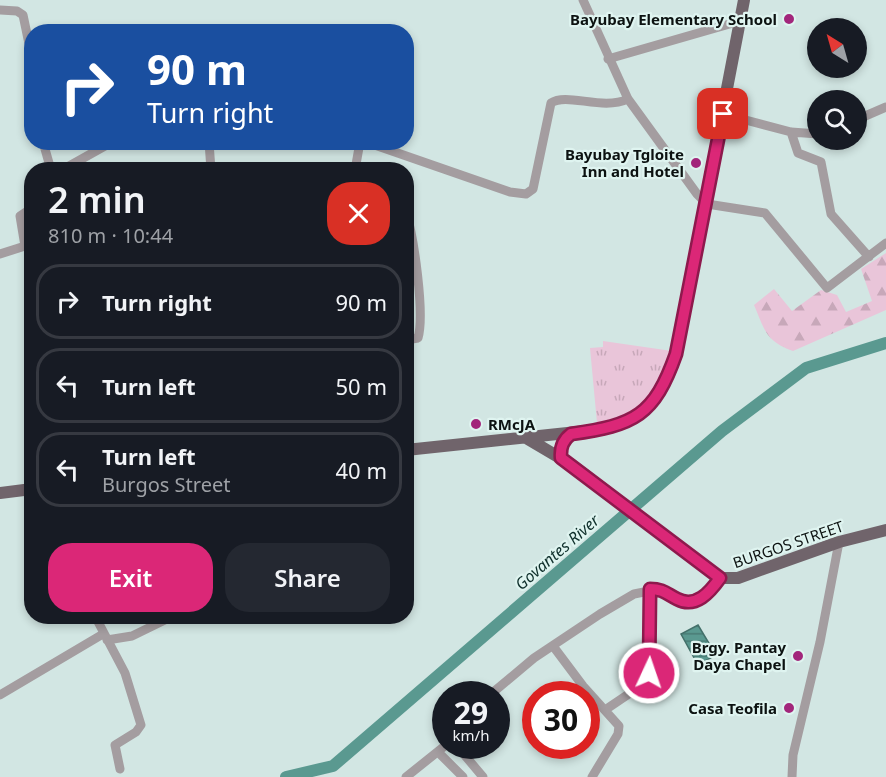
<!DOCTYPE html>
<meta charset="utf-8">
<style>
body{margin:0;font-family:"Noto Sans",sans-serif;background:#242831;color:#f1f3f6;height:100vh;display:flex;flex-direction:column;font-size:22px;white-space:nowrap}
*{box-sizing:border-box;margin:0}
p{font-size:20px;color:#9ea1a6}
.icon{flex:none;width:33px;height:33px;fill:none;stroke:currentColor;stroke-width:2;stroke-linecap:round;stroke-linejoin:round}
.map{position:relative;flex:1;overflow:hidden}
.drawer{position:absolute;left:24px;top:162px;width:390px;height:462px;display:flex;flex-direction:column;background:#171b24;border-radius:24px;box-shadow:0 3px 9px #0003}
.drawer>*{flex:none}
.top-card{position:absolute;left:24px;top:24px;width:390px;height:126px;border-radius:24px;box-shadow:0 3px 9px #0003;background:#1a4fa0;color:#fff;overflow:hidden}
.needle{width:39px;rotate:323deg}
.fabs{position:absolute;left:807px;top:18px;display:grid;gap:12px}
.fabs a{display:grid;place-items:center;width:60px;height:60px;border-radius:50%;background:#171b24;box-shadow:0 3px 9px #0003;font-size:30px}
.speed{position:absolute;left:432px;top:681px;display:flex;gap:12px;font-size:30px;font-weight:700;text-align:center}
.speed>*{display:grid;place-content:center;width:78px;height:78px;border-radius:50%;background:#171b24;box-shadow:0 3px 9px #0003;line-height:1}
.speed small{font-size:15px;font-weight:400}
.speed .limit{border:9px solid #d22;background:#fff;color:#111}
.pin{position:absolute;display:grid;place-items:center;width:51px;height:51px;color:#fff;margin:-26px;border-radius:12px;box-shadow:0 3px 9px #0006}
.me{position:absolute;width:66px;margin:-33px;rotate:3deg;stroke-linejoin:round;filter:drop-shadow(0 0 4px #0008)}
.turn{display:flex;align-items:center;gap:21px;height:126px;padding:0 24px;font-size:27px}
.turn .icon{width:78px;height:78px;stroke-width:2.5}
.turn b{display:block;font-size:42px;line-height:51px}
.round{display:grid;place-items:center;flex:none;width:63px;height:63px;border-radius:24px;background:#242831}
.headline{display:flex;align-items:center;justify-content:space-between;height:102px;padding:0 24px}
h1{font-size:36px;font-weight:600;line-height:45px}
.primary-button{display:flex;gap:12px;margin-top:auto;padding:12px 24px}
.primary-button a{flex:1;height:69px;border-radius:24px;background:#db2777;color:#fff;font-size:24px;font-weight:600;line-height:69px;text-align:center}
.primary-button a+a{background:#242831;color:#f1f3f6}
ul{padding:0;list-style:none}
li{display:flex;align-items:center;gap:18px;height:75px;margin:0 12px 9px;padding:0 12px;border:3px solid #363941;border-radius:24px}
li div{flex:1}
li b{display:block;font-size:22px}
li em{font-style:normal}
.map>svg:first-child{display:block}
.grass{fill:url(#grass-tufts)}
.forest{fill:url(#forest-firs)}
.water{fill:url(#water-rules);stroke:#43706a;stroke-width:1.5}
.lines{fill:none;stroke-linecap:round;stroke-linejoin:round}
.river{stroke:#5a9990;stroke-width:12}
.minor{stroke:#a49da0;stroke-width:9}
.major{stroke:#70646b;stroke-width:12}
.route-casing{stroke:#8e194d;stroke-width:15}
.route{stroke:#db2777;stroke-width:10}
.poi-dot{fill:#a2267b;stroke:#dff4f0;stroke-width:2}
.labels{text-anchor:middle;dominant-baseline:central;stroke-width:4.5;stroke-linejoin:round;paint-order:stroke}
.poi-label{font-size:15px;font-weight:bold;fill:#0c1211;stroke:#dff4f0;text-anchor:end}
.street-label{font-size:15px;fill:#0c1211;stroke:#dff4f0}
.water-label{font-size:16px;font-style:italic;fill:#0f2f2b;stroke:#dff4f0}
</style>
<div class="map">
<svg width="886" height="777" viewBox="0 0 886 777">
<defs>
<pattern id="grass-tufts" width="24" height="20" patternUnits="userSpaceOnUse" patternTransform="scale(1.5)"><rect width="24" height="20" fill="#e9c5d9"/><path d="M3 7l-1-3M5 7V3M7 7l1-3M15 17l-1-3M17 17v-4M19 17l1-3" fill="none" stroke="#c7a8b9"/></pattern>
<pattern id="forest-firs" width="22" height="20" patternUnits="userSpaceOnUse" patternTransform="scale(1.5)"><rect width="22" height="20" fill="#e9c5d9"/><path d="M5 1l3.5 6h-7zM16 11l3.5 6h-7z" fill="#c7a8b9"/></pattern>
<pattern id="water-rules" width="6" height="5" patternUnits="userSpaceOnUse" patternTransform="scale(1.5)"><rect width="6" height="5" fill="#5a9990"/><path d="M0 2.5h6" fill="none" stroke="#497b74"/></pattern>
</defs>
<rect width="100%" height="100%" fill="#d2e6e3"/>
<!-- grass -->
<path class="grass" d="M603,341l69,10c-1,10 -5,17 -10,26 -20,33 -28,36 -65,46l-7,-75 13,-1z"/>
<!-- forest -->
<path class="forest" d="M886,253v57l-93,41c-27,-10 -28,-20 -39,-46l20,-16 18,22 29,-21 16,5 9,17 26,-11 -11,-32z"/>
<!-- water -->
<path class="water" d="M698,625l18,30 -18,10 -17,-31z"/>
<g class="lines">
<!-- river -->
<path class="river" d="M286,777l47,-11 389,-335 84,-63 80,-25"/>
<!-- minor -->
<path class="minor" d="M583,0l45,99 69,95 10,10 58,9 62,75 59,-45
M0,10l17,1 6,4 9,43
M608,59l132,-38
M723,114l68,18 27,2
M856,120l30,-13
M791,132l7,21 23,9 10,52 38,43
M43,142l8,28
M209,142l2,28
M366,142l144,50 16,2 7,-5 18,-86c16,-11 51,8 77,-4
M62,170l50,-28
M355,170l5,-28
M406,212c8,26 19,102 12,126l-12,2
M0,254l25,-8 -5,-30 12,-8
M95,616l30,57 16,52 -5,7 -21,13 5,24
M107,640l25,-4 41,-20
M553,646l30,40 36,40 -1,8 -26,43
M491,694l43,-36 66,-44 34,-20 25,-5c7,2 11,6 17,10 19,11 34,-7 44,-21
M0,695l103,-61
M605,710l37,-25 7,-12 1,-84
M457,746l26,31
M438,752l25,25
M406,777l40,-32
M792,777l1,-22 27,-113 19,-100"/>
<!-- major -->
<path class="major" d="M528,439l44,26 148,113h18l101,-36 47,-12
M406,450l199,-21c44,-13 57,-34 71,-75l68,-354
M0,493l32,-4"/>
</g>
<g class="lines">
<!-- route casing -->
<g class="route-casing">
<path id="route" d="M649,673l1,-84c13,0 17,5 27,10 19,10 33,-7 43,-21l-159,-120c-1,-11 2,-18 10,-24 64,-9 83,-18 105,-80l47,-240"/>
</g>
<!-- route -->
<use href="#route" class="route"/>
</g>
<!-- markers -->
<g class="poi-dot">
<circle cx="789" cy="19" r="6"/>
<circle cx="696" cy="163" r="6"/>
<circle cx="476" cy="424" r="6"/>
<circle cx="798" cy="656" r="6"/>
<circle cx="789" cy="708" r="6"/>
</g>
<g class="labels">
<!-- poi labels -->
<g class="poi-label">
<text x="777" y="19">Bayubay Elementary School</text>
<text x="684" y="154">Bayubay Tgloite<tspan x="684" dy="17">Inn and Hotel</tspan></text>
<text x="488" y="424" text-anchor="start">RMcJA</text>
<text x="786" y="647">Brgy. Pantay<tspan x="786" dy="17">Daya Chapel</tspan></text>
<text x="777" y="708">Casa Teofila</text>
</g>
<!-- street labels -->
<g class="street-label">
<text transform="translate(788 544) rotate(-19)">BURGOS STREET</text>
</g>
<!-- water labels -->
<g class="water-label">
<text transform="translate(557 552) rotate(-41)">Govantes River</text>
</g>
</g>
</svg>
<div class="fabs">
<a><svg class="needle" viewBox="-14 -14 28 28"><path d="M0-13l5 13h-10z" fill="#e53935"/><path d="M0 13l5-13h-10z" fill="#9ea1a6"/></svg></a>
<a><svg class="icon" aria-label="search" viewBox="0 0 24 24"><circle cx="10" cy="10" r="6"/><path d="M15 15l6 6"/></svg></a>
</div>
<div class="speed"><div>29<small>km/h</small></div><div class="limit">30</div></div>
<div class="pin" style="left:723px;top:114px;background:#d93025"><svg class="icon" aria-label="arrive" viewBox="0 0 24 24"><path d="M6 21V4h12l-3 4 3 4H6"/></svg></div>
<svg class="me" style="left:649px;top:673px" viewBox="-20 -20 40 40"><circle r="17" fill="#db2777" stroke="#fff" stroke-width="3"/><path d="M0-11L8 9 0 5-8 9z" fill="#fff"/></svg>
<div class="top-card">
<div class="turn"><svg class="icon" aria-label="right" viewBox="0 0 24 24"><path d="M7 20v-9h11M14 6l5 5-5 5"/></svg><div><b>90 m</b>Turn right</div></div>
</div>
<section class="drawer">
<div class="headline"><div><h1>2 min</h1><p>810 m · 10:44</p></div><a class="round" style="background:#d93025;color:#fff"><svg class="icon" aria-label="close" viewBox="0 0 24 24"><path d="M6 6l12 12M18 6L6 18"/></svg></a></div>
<ul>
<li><svg class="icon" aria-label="right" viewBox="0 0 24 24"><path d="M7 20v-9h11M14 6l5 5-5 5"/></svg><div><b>Turn right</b></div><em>90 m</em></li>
<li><svg class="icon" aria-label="left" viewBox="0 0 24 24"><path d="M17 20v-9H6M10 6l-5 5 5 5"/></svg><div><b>Turn left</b></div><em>50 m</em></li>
<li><svg class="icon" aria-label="left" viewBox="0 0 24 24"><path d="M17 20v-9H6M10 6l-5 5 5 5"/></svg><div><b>Turn left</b><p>Burgos Street</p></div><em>40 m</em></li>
</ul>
<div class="primary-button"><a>Exit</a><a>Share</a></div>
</section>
</div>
